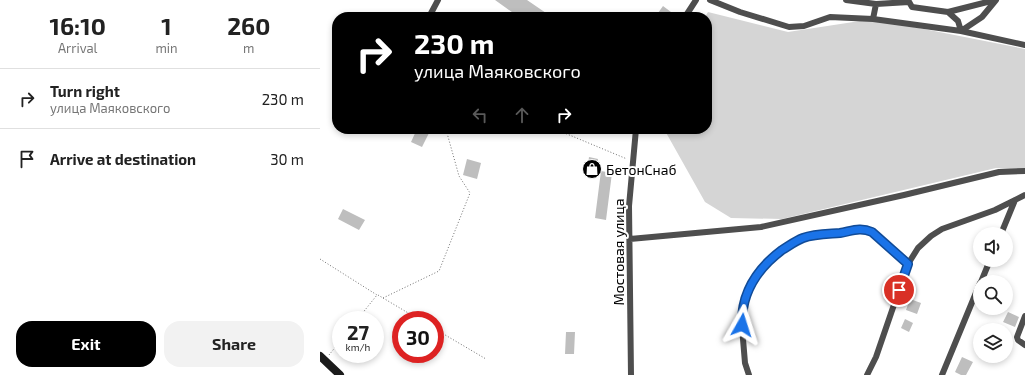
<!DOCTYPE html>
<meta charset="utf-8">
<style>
body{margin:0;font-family:"Exo 2",sans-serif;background:#f2f2f2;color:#222;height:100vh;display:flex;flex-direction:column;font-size:15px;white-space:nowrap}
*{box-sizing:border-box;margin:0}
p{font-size:13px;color:#767676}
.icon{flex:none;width:22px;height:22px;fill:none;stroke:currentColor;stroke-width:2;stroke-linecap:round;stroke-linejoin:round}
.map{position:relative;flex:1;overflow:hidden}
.panel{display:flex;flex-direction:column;background:#fff;width:320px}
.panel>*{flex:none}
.hud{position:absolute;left:12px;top:12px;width:380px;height:122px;border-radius:16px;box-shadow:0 2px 6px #0003;background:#000;color:#fff;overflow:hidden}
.fabs{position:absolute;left:653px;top:227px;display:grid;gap:8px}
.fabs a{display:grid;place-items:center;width:40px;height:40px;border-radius:50%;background:#fff;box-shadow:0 2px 6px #0003;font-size:20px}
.speed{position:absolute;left:12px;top:311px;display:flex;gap:8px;font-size:20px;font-weight:700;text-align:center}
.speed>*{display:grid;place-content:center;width:52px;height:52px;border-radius:50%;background:#fff;box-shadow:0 2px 6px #0003;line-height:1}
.speed small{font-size:10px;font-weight:400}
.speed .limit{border:6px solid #d22;background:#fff;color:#111}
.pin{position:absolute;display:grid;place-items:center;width:34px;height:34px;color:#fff;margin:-17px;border:2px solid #fff;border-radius:50%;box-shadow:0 1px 4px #0007}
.me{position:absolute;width:44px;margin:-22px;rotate:6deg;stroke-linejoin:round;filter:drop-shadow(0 0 3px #0008)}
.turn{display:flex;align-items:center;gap:14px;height:84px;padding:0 16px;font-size:18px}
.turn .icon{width:52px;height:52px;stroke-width:2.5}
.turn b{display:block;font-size:28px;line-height:34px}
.lanes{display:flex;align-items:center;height:38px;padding:0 16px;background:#0003;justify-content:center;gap:20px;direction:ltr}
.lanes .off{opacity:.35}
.eta{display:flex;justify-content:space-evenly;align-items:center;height:68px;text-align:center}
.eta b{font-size:24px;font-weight:700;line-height:28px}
.cta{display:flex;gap:8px;margin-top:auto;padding:8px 16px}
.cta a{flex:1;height:46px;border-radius:16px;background:#000;color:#fff;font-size:16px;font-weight:700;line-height:46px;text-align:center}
.cta a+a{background:#f2f2f2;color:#222}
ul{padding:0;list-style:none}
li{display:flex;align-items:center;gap:12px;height:60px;padding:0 16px;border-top:1px solid #e0e0e0}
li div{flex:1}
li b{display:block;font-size:15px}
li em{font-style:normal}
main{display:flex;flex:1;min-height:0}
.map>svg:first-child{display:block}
.green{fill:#d5d5d5}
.building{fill:#bebebe}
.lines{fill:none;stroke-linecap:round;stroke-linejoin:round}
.path{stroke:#707070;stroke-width:1;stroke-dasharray:1 2;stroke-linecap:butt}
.street{stroke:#4e4e4e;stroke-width:6}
.secondary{stroke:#1b1b1b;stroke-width:8}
.route-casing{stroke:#114b97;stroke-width:10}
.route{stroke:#1a73e8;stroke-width:7}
.labels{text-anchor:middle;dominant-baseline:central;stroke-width:4;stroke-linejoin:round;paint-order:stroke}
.poi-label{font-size:14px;fill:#000;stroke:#fff;text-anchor:start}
.street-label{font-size:14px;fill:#000;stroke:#fff}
</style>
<main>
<section class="panel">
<div class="eta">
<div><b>16:10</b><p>Arrival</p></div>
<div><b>1</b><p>min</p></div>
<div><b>260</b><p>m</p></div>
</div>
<ul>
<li><svg class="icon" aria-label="right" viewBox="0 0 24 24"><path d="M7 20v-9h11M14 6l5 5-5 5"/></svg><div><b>Turn right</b><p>улица Маяковского</p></div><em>230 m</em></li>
<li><svg class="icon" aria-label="arrive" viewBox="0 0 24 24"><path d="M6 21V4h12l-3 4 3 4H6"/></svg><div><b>Arrive at destination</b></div><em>30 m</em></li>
</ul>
<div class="cta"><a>Exit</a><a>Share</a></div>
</section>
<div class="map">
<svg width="705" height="375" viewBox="0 0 705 375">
<rect width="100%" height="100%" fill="#fff"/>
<!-- green -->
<path class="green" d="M388,12l80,20 85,-13 152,30v121l-29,-2 -214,51 -51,-1 -26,-16 -41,-73h43v-112h-2z"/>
<!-- building -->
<path class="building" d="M175,0h32l19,13 -3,4h-24z
M343,6l8,6 -4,5h-8l1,-2 -2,-2z
M97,129h9l4,2 -8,16 -11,-5z
M269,157l9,2 -2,15 -9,-1z
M147,159l14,4 -4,16 -14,-4z
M281,171l11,2 -6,47 -11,-2z
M23,209l22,11 -6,10 -21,-11z
M590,299l11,4 -4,11 -11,-4z
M688,312l11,5 -4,10 -12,-5z
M585,319l8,4 -4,9 -8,-4z
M246,332h9l-1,22h-9z
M642,357l11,5 -7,13h-5l-6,-3z"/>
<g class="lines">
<!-- path -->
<path class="path" d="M235,129l72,30
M0,259l57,36 -20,25
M58,295l42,25
M63,298l56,-27 31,-78 -11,-17 -12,-43 2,-4
M115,329l51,30
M9,355l12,-15"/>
<!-- street -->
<path class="street" d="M390,0l30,12 49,15 15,-1 26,-9 43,2
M526,0l30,4
M588,0l4,7 36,5
M675,0l-47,12 10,9 3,10 21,-14 14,-17
M589,2l-33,2 -3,15 88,12 64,14
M109,17l9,-17
M365,17l11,-17
M681,234l14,-34
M310,239l131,-12 143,-32 95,-23 26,-1
M661,282l9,-22
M705,316l-8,21 1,3 7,5
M311,375l-2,-169 7,-77
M429,375l-4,-12 -4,-48 2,-9 6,-17 9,-17 13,-14 19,-13 6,-4 13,-5 52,-7 11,3 36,32
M547,375l9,-18 32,-93 10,-16 13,-12 11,-7 53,-19 30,-15
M622,375l38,-92"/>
<!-- secondary -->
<path class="secondary" d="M0,356l20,19"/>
</g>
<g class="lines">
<!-- route casing -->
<g class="route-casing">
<path id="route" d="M422,325c-1,-32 16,-57 40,-75 7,-4 13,-9 21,-12 11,-4 25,-4 37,-5 12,-2 20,-6 32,-1l36,32 -9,26"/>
</g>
<!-- route -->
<use href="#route" class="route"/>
</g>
<!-- icons -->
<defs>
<g id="shop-disc" transform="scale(1)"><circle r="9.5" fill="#000" stroke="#fff"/><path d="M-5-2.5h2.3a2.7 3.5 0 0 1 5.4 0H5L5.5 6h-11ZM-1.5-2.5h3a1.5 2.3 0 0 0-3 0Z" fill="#fff"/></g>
</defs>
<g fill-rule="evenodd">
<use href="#shop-disc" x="272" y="169"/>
</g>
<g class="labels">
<!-- poi labels -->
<g class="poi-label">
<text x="286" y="169">БетонСнаб</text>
</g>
<!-- street labels -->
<g class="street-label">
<text transform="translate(298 252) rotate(-90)">Мостовая улица</text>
</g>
</g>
</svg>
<div class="fabs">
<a><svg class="icon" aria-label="sound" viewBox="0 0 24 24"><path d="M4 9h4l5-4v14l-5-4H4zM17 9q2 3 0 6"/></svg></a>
<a><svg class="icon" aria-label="search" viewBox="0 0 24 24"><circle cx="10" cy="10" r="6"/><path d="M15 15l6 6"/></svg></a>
<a><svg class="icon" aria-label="layers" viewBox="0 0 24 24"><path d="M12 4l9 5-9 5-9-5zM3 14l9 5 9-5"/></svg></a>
</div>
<div class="speed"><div>27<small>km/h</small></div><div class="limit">30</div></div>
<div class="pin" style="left:579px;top:290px;background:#d93025"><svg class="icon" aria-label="arrive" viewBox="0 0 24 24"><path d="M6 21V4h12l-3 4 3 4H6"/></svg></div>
<svg class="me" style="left:422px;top:325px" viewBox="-20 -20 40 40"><path d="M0-17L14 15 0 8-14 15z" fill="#1a73e8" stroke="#fff" stroke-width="4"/></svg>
<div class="hud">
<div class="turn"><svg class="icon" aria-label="right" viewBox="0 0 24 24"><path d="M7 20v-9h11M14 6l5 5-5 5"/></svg><div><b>230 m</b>улица Маяковского</div></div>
<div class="lanes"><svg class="icon off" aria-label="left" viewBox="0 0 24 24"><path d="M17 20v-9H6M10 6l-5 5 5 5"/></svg><svg class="icon off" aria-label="ahead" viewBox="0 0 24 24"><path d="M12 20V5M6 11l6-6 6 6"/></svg><svg class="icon" aria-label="right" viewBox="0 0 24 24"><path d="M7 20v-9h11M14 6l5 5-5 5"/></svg></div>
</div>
</div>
</main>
